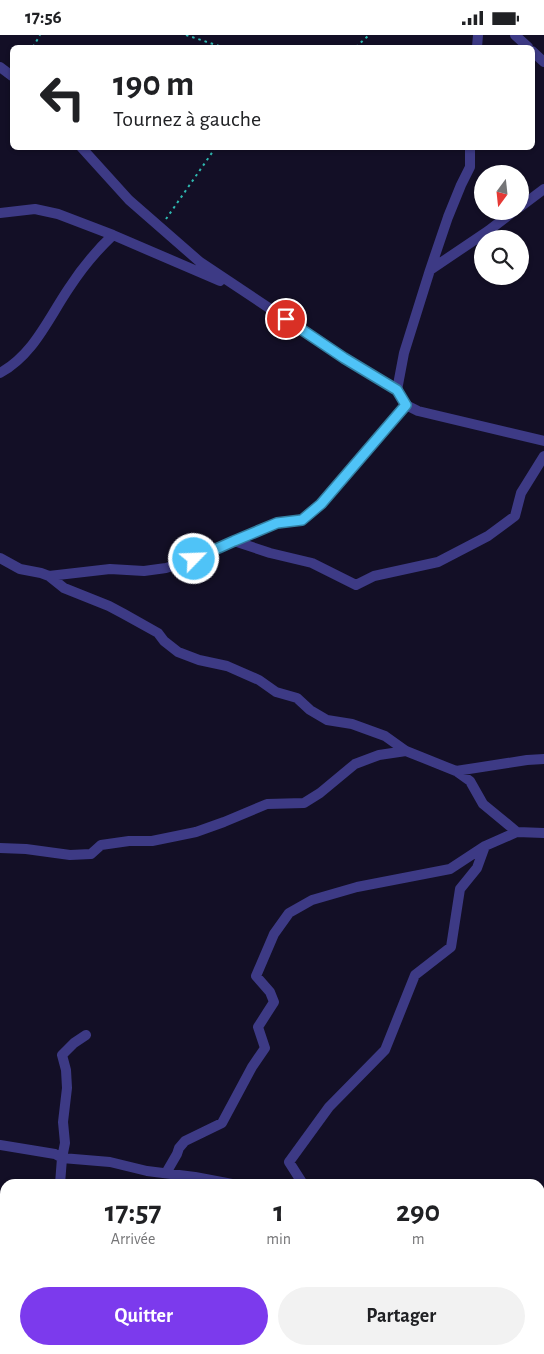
<!DOCTYPE html>
<html lang="fr">
<meta charset="utf-8">
<style>
body{margin:0;font-family:"Alegreya Sans",sans-serif;background:#f2f2f2;color:#202124;height:100vh;display:flex;flex-direction:column;font-size:19px;white-space:nowrap}
*{box-sizing:border-box;margin:0}
p{font-size:16px;color:#757577}
.icon{flex:none;width:28px;height:28px;fill:none;stroke:currentColor;stroke-width:2;stroke-linecap:round;stroke-linejoin:round}
.map{position:relative;flex:1;overflow:hidden}
.drawer{position:absolute;left:0px;top:1144px;width:545px;height:176px;display:flex;flex-direction:column;background:#fff;border-radius:15px 15px 0 0;box-shadow:0 1px 4px #0004}
.drawer>*{flex:none}
.top-card{position:absolute;left:10px;top:10px;width:525px;height:105px;border-radius:8px;box-shadow:0 1px 4px #0004;background:#fff;color:#202124;overflow:hidden}
.needle{width:32px;rotate:195deg}
.fabs{position:absolute;left:474px;top:130px;display:grid;gap:10px}
.fabs a{display:grid;place-items:center;width:55px;height:55px;border-radius:50%;background:#fff;box-shadow:0 1px 4px #0004;font-size:25px}
.pin{position:absolute;display:grid;place-items:center;width:42px;height:42px;color:#fff;margin:-21px;border:2px solid #fff;border-radius:50%;box-shadow:0 1px 5px #0007}
.me{position:absolute;width:55px;margin:-28px;rotate:66deg;stroke-linejoin:round;filter:drop-shadow(0 0 4px #0008)}
.turn{display:flex;align-items:center;gap:18px;height:105px;padding:0 20px;font-size:22px}
.turn .icon{width:65px;height:65px;stroke-width:2.5}
.turn b{display:block;font-size:35px;line-height:42px}
.eta{display:flex;justify-content:space-evenly;align-items:center;height:85px;text-align:center}
.eta b{font-size:30px;font-weight:600;line-height:35px}
.action{display:flex;gap:10px;margin-top:auto;padding:10px 20px}
.action a{flex:1;height:58px;border-radius:30px;background:#7c3aed;color:#fff;font-size:20px;font-weight:600;line-height:58px;text-align:center}
.action a+a{background:#f2f2f2;color:#202124}
.status{display:flex;justify-content:space-between;align-items:center;height:35px;padding:0 25px;background:#fff;direction:ltr}
.status svg{height:14px;fill:currentColor}
.map>svg:first-child{display:block}
.lines{fill:none;stroke-linecap:round;stroke-linejoin:round}
.path{stroke:#2fb8b0;stroke-width:2;stroke-dasharray:2.5 4;stroke-linecap:butt}
.street{stroke:#3d3a85;stroke-width:10}
.route-casing{stroke:#337fa1;stroke-width:12}
.route{stroke:#4fc3f7;stroke-width:9}
</style>
<div class="status"><b>17:56</b><svg viewBox="0 0 49 12"><path d="M0 12V9h3v3zM5 12V6h3v6zM10 12V3h3v9zM15 12V0h3v12zM26 1h20v11H26zM47 4h2v5h-2z"/></svg></div>
<div class="map">
<svg width="544" height="1319" viewBox="0 0 544 1319">
<rect width="100%" height="100%" fill="#130f26"/>
<g class="lines">
<!-- path -->
<path class="path" d="M186,0l36,12
M33,12l7,-12
M356,12l13,-12
M166,184l50,-72"/>
<!-- street -->
<path class="street" d="M515,0l13,12
M477,12l1,-12
M532,16l12,11
M0,32l12,9
M81,112l48,53 71,62 144,96 53,32 9,15 12,6 126,30
M520,172l24,-18
M0,178l35,-4 23,5 55,21 107,46
M430,235l18,-53 13,-32 9,-18v-20
M0,338c34,-19 48,-54 69,-85 13,-20 27,-37 44,-53
M397,355l7,-37 26,-83 58,-39 26,-20
M234,506l36,12 42,10 44,22 18,-9 64,-14 50,-26 27,-20 6,-23 23,-37
M0,523l20,11 21,4 8,3 15,12 45,18 15,8 34,19 6,8 14,11 21,8 28,6 32,14 17,12 21,6 13,12 17,10 25,4 33,12 21,15 50,20 71,-11 17,-1
M49,541l61,-7 34,2 22,-3 28,-9 40,-18 43,-18 25,-3 19,-16 85,-99
M456,736l14,10 13,23 34,28 27,1
M0,813l26,1 44,6 21,-1 10,-9 28,-4h23l44,-9 28,-10 43,-18 37,-1 16,-10 35,-29 24,-9 27,-4
M0,1110l55,9 7,4 48,4 37,9 48,6 37,7
M166,1138l11,-19 2,-6 6,-7 37,-18 30,-56 13,-19 -7,-21 16,-25 -4,-10 -14,-16 18,-42 15,-21 23,-13 45,-13 93,-18 35,-23
M60,1149l2,-26 3,-15 -2,-21 4,-34 -1,-18 -4,-15 12,-12 12,-8
M303,1149l-14,-22 40,-55 56,-57 30,-75 36,-28 9,-58 17,-21 8,-22 32,-14
M0,1230l5,-4
M416,1315l3,4
M468,1315l3,4
M484,1315l7,4
M425,1319l4,-4"/>
</g>
<g class="lines">
<!-- route casing -->
<g class="route-casing">
<path id="route" d="M194,524l40,-18 43,-18 25,-3 19,-16 85,-99 -9,-15 -53,-32 -58,-39"/>
</g>
<!-- route -->
<use href="#route" class="route"/>
</g>
</svg>
<div class="fabs">
<a><svg class="needle" viewBox="-14 -14 28 28"><path d="M0-13l5 13h-10z" fill="#e53935"/><path d="M0 13l5-13h-10z" fill="#757577"/></svg></a>
<a><svg class="icon" aria-label="search" viewBox="0 0 24 24"><circle cx="10" cy="10" r="6"/><path d="M15 15l6 6"/></svg></a>
</div>
<div class="pin" style="left:286px;top:284px;background:#d93025"><svg class="icon" aria-label="arrive" viewBox="0 0 24 24"><path d="M6 21V4h12l-3 4 3 4H6"/></svg></div>
<svg class="me" style="left:194px;top:524px" viewBox="-20 -20 40 40"><circle r="17" fill="#4fc3f7" stroke="#fff" stroke-width="3"/><path d="M0-11L8 9 0 5-8 9z" fill="#fff"/></svg>
<div class="top-card">
<div class="turn"><svg class="icon" aria-label="left" viewBox="0 0 24 24"><path d="M17 20v-9H6M10 6l-5 5 5 5"/></svg><div><b>190 m</b>Tournez à gauche</div></div>
</div>
<section class="drawer">
<div class="eta">
<div><b>17:57</b><p>Arrivée</p></div>
<div><b>1</b><p>min</p></div>
<div><b>290</b><p>m</p></div>
</div>
<div class="action"><a>Quitter</a><a>Partager</a></div>
</section>
</div>
